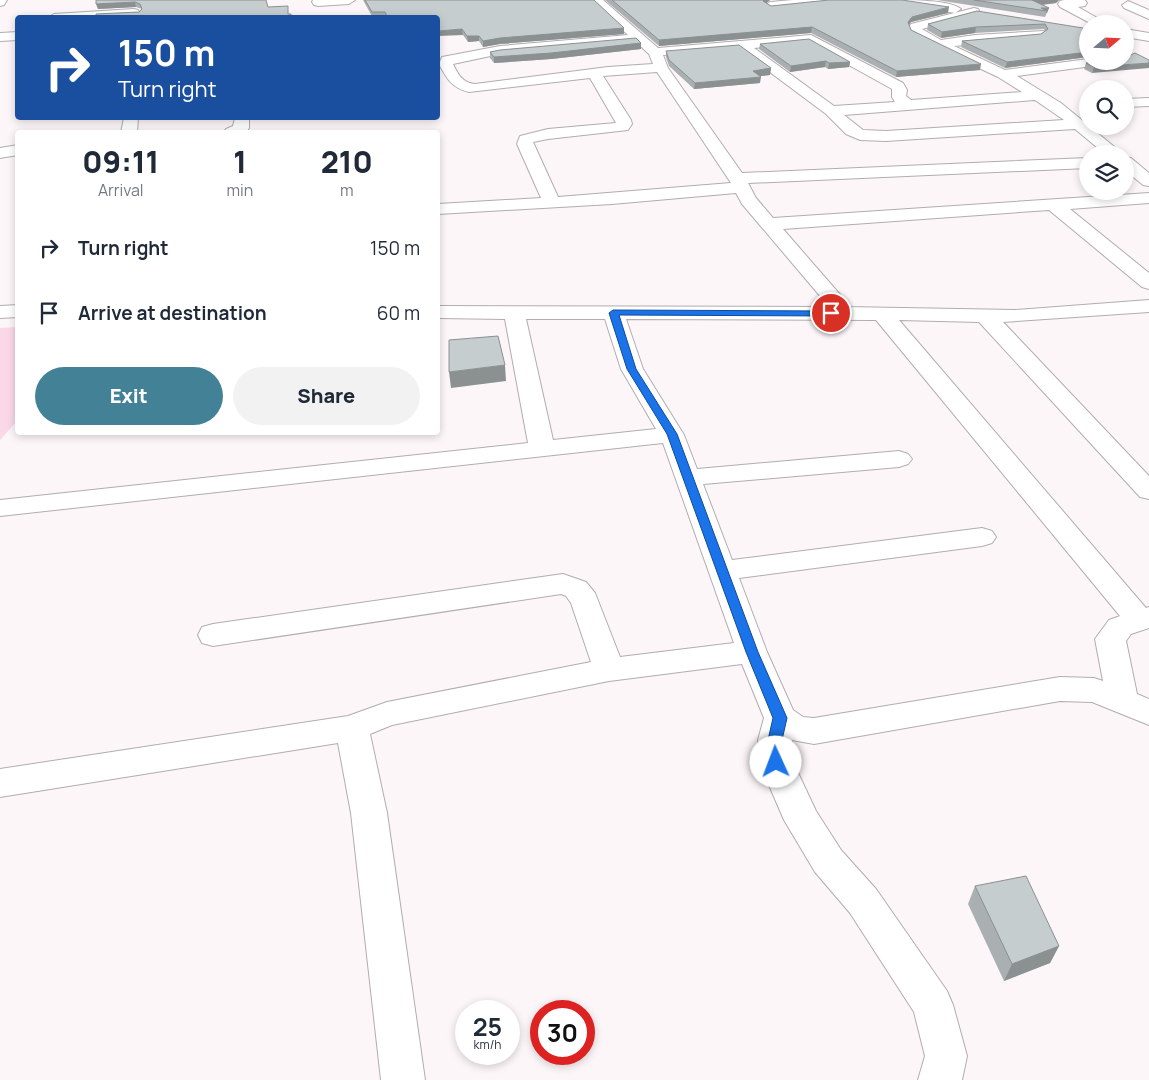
<!DOCTYPE html>
<style>
body{margin:0;font-family:Manrope,sans-serif;background:#f2f2f3;color:#1f2937;height:100vh;display:flex;flex-direction:column;font-size:19px;white-space:nowrap}
*{box-sizing:border-box;margin:0}
p{font-size:16px;color:#747a83}
.icon{flex:none;width:28px;height:28px;fill:none;stroke:currentColor;stroke-width:2;stroke-linecap:round;stroke-linejoin:round}
.map{position:relative;flex:1;overflow:hidden}
.side{position:absolute;left:15px;top:130px;width:425px;height:305px;display:flex;flex-direction:column;background:#fff;border-radius:5px;box-shadow:0 2px 8px #0003}
.side>*{flex:none}
.banner{position:absolute;left:15px;top:15px;width:425px;height:105px;border-radius:5px;box-shadow:0 2px 8px #0003;background:#1a4fa0;color:#fff;overflow:hidden}
.needle{width:32px;rotate:71deg}
.buttons{position:absolute;left:1079px;top:15px;display:grid;gap:10px}
.buttons a{display:grid;place-items:center;width:55px;height:55px;border-radius:50%;background:#fff;box-shadow:0 2px 8px #0003;font-size:25px}
.speed{position:absolute;left:455px;top:1000px;display:flex;gap:10px;font-size:25px;font-weight:700;text-align:center}
.speed>*{display:grid;place-content:center;width:65px;height:65px;border-radius:50%;background:#fff;box-shadow:0 2px 8px #0003;line-height:1}
.speed small{font-size:12px;font-weight:400}
.speed .limit{border:8px solid #d22;background:#fff;color:#111}
.pin{position:absolute;display:grid;place-items:center;width:42px;height:42px;color:#fff;margin:-21px;border:2px solid #fff;border-radius:50%;box-shadow:0 1px 5px #0007}
.me{position:absolute;width:55px;margin:-28px;rotate:358deg;stroke-linejoin:round;filter:drop-shadow(0 0 4px #0008)}
.turn{display:flex;align-items:center;gap:18px;height:105px;padding:0 20px;font-size:22px}
.turn .icon{width:65px;height:65px;stroke-width:2.5}
.turn b{display:block;font-size:35px;line-height:42px}
.eta{display:flex;justify-content:space-evenly;align-items:center;height:85px;text-align:center}
.eta b{font-size:30px;font-weight:800;line-height:35px}
.cta{display:flex;gap:10px;margin-top:auto;padding:10px 20px}
.cta a{flex:1;height:58px;border-radius:30px;background:#428196;color:#fff;font-size:20px;font-weight:800;line-height:58px;text-align:center}
.cta a+a{background:#f2f2f3;color:#1f2937}
ul{padding:0;list-style:none}
li{display:flex;align-items:center;gap:15px;height:65px;padding:0 20px}
li div{flex:1}
li b{display:block;font-size:19px}
li em{font-style:normal}
.map>svg:first-child{display:block}
.green{fill:#fbd8e7}
.lines{fill:none;stroke-linecap:round;stroke-linejoin:round}
.street-casing{stroke:#b2acae;stroke-width:2}
.street{fill:#fff;fill-rule:evenodd}
.wall{fill:#aab0b2}
.shaded-wall{fill:#8b9091}
.building{fill:#c6cdcf;stroke:#8b9091}
.route{fill:#1a73e8;stroke:#114b97}
</style>
<div class="map">
<svg width="1149" height="1080" viewBox="0 0 1149 1080">
<rect width="100%" height="100%" fill="#fdf6f9"/>
<!-- green -->
<path class="green" d="M17,327v94l-17,19v-112z"/>
<g class="lines">
<!-- street casing -->
<g class="street-casing">
<path id="street" d="M0,0h7l-3,5 -4,1z
M313,0h42l-6,4 -31,2 -4,-1 -2,-3z
M590,0h13l55,48 153,-13 92,48 4,7 -1,6 5,4 111,-8 -24,-15 -78,-37 -8,-5 -3,-8 2,-3 63,-16 4,1 2,3 -2,3 -56,14 19,11 34,-5 69,-4 1,3 -6,4 -85,8 51,24 83,-11v2h19l-7,4 -83,11 44,27 62,51h-18l-30,-25 -189,12 -26,-1 -14,-6 -20,-20 -87,-65 -76,6 5,13 74,105 346,-15v10l-340,15 8,15 17,20 376,-25v10l-79,6 79,64v16l-7,-2 -93,-77 -266,19 60,69 3,9 169,3 134,-10v12l-146,10 146,154v23l-9,-2 -161,-175 -80,-2 247,288 3,-1v21l-18,6 -5,7 11,53 12,5v26l-57,-23 -32,-1 -246,43 -22,-4 1,22 23,49 25,39 35,39 71,102 6,14 14,51 -5,24h-44l7,-24 -11,-44 -64,-99 -35,-41 -31,-52 -25,-58 -1,-22 6,-22 -22,-54 -133,17 -217,44 -22,9 17,79 38,267h-44l-30,-267 -13,-70 -338,54v-28l348,-53 39,-14 204,-40 -20,-59 -5,-7 -5,-2 -348,52 -11,-3 -4,-8 4,-8 11,-3 350,-50 23,8 9,11 25,64 114,-14 -71,-200 -663,73v-16l528,-57 -23,-124 -67,-1v-12l388,1v-4l-84,-99 -6,-11 -124,11 -174,10v-10l103,-6 -24,-54 3,-8 28,-7 68,-6 -26,-45 -121,14c-17,-4 -22,-13 -30,-28l3,-7 58,-11 128,-11zM636,42l13,12 4,10 -45,3 -133,17c-13,-1 -17,-10 -22,-20l47,-10zM809,43l83,46v8l3,5 -61,4 -80,-58zM657,72l74,111 -173,14 -25,-55 15,-3 80,-9 4,-6 -1,-4 -28,-44zM1035,100l29,20 -178,11 -23,-1 -19,-15zM526,319h79l16,50 35,60 -103,11zM626,319l250,1 244,296 -11,4 -14,19 8,42 -9,-3 -34,-1 -246,41 -11,-1 -10,-7 -26,-58 -28,-74 243,-32 10,-3 4,-6 -4,-6 -10,-3 -250,32 -29,-76 196,-17 9,-3 4,-5 -4,-5 -9,-3 -202,18 -13,-34 -41,-66z
M793,0h40l-6,4 -57,6 -6,-4 6,-4z
M896,0c15,0 55,0 65,9l-6,4 -53,-9z
M1064,0h21l2,3 -2,3 -7,1 30,17h-16l-32,-17 -2,-3 2,-3z
M1128,1l21,9v9l-25,-11 -2,-3z
M134,9l4,1 2,3 -2,3 -17,2h-73l6,-4z
M1125,29l24,4v8l-24,-4z
M18,32v8l-18,1v-8z
M1149,98v8l-24,1v-8z
M124,118h14l-1,14h-16z
M235,118h14v10l-2,3 -23,1 2,-3 7,-3z
M18,145v10l-18,3v-10z
M1125,157l6,1 18,15v13l-6,-1 -18,-15z
M18,305v12l-18,1v-12z"/>
</g>
<!-- street -->
<use href="#street" class="street"/>
</g>
<!-- wall -->
<path class="wall" d="M96,0h170l-127,12 3,-3 -6,-2 -38,2z
M363,0h231l30,28v6l-124,10 -17,3 -4,-6 -11,1 -5,-7 -25,-17h-65z
M605,0h169h-4l-4,3 5,3 177,7 -37,9 -2,2 2,6 69,40 -84,7 -85,-44 -152,13z
M937,0h122l-3,3 -14,2 7,3 -4,9z
M977,11l111,19v27l-83,11 -44,-21 1,-6 79,-7 4,-3 -1,-2 -69,4 -34,5 -14,-8 1,-6z
M641,43v6l-90,10 -57,4 -4,-5v-6z
M760,44l90,18 -1,5 -21,2 -3,-2 -35,5 -31,-23z
M666,51l105,17 -1,7 -10,1v7l-66,6 -25,-23 -3,-9z
M1098,61l-6,12 -8,-4 2,-6z
M975,886l84,60 -9,17 -46,18 -36,-77z"/>
<!-- shaded-wall -->
<path class="shaded-wall" d="M764,0h6l-8,7 1,-6z
M1032,0h27l-3,3 -25,3z
M135,2l1,5 -38,2 -2,-5z
M949,7l-1,6 -37,9 -4,6 1,-6 4,-5z
M1041,8h8l-2,5h-1l1,-2z
M812,27l-1,6 -152,13v-6z
M976,27l-1,6 -34,5 1,-6z
M624,28v6l-124,10 -17,3v-6l17,-3z
M462,29l1,6 -25,1v-5z
M467,36h12v5l-11,1z
M641,43v6l-90,10 -57,4v-6z
M1088,52v5l-83,11 2,-6z
M826,61l-1,6 -35,5 1,-6z
M850,62l-1,5 -21,2 1,-6z
M1149,63v5l-57,5 2,-6z
M981,64l-1,6 -84,7 1,-6z
M771,68l-1,7 -17,2v-6z
M761,77l-1,6 -66,6 1,-6z
M505,365l1,16 -55,7 -2,-16z
M1059,946l-9,17 -46,18 8,-17z"/>
<!-- building -->
<path class="building" d="M96,0h170l2,7 20,-1v8h3l1,4h-196v-4l43,-2 3,-3 -2,-5 -5,-2 -39,2z
M365,0h229l30,28 -124,10 -17,3 -4,-5h-12l-5,-7 -24,2v-13h-50l-3,-6h-13z
M612,0h152l-1,1 8,5 58,-6h73l47,7 -37,10 -4,5 3,8 70,34 -84,7 -85,-44 -153,13z
M974,0h60h-2l17,8h-8l6,3z
M977,11l106,17 5,2v22l-81,10 -45,-21 79,-7 7,-5 -3,-5 -69,3 -34,5 -14,-8z
M636,38l5,5 -90,10 -57,4 -4,-5 10,-2z
M809,39l41,23 -21,1 -3,-2 -35,5 -31,-22z
M739,45l32,23 -18,3 8,6 -66,6 -26,-23 -3,-9z
M1125,49l1,8 9,-4 14,7v3l-55,4 -8,-4 12,-2h27z
M498,336l7,29 -56,7v-32z
M1026,876l33,70 -47,18 -37,-78z"/>
<!-- route -->
<path class="route" d="M613,310l218,1 4,2 -4,3 -212,-1 17,54 41,65 81,218 29,66 -5,22 2,22 -3,4 -5,1 -4,-1 -4,-26 5,-22 -27,-66 -79,-218 -40,-65 -18,-56z"/>
</svg>
<div class="buttons">
<a><svg class="needle" viewBox="-14 -14 28 28"><path d="M0-13l5 13h-10z" fill="#e53935"/><path d="M0 13l5-13h-10z" fill="#747a83"/></svg></a>
<a><svg class="icon" aria-label="search" viewBox="0 0 24 24"><circle cx="10" cy="10" r="6"/><path d="M15 15l6 6"/></svg></a>
<a><svg class="icon" aria-label="layers" viewBox="0 0 24 24"><path d="M12 4l9 5-9 5-9-5zM3 14l9 5 9-5"/></svg></a>
</div>
<div class="speed"><div>25<small>km/h</small></div><div class="limit">30</div></div>
<div class="pin" style="left:831px;top:313px;background:#d93025"><svg class="icon" aria-label="arrive" viewBox="0 0 24 24"><path d="M6 21V4h12l-3 4 3 4H6"/></svg></div>
<svg class="me" style="left:776px;top:762px" viewBox="-20 -20 40 40"><circle r="19" fill="#fff"/><path d="M0-13L10 11 0 6-10 11z" fill="#1a73e8"/></svg>
<div class="banner">
<div class="turn"><svg class="icon" aria-label="right" viewBox="0 0 24 24"><path d="M7 20v-9h11M14 6l5 5-5 5"/></svg><div><b>150 m</b>Turn right</div></div>
</div>
<section class="side">
<div class="eta">
<div><b>09:11</b><p>Arrival</p></div>
<div><b>1</b><p>min</p></div>
<div><b>210</b><p>m</p></div>
</div>
<ul>
<li><svg class="icon" aria-label="right" viewBox="0 0 24 24"><path d="M7 20v-9h11M14 6l5 5-5 5"/></svg><div><b>Turn right</b></div><em>150 m</em></li>
<li><svg class="icon" aria-label="arrive" viewBox="0 0 24 24"><path d="M6 21V4h12l-3 4 3 4H6"/></svg><div><b>Arrive at destination</b></div><em>60 m</em></li>
</ul>
<div class="cta"><a>Exit</a><a>Share</a></div>
</section>
</div>
